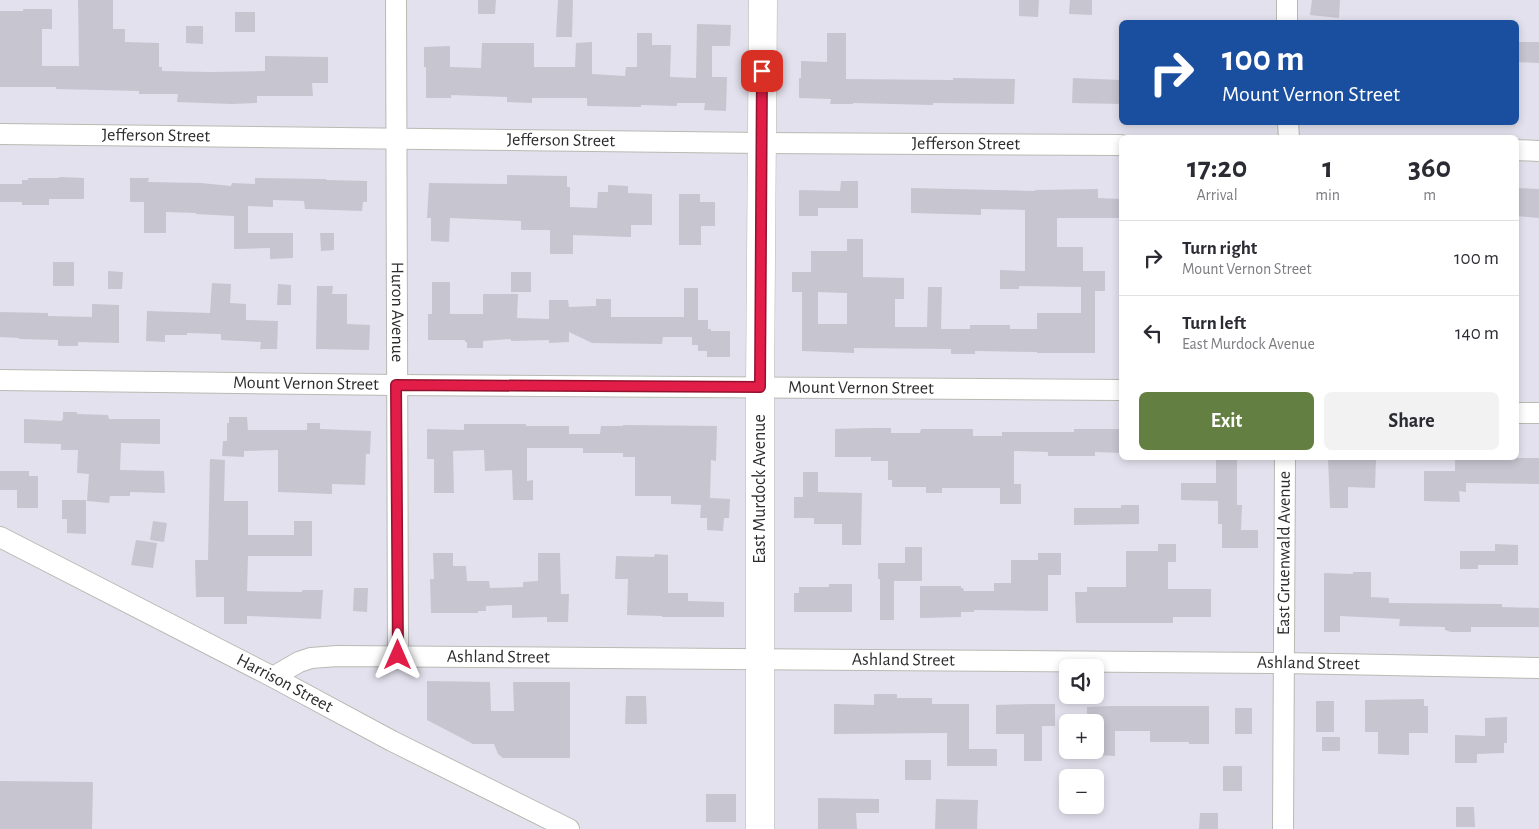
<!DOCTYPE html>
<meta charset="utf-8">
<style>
body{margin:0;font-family:"Alegreya Sans",sans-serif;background:#f2f2f3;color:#2b2b33;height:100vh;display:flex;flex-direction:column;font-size:19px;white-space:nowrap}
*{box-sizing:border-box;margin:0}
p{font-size:16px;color:#7c7c81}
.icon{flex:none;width:28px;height:28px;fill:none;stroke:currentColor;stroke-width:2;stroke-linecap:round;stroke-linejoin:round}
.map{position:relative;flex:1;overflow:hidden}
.drawer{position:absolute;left:1119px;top:135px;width:400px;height:325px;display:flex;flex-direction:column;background:#fff;border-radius:8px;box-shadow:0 2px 8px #0003}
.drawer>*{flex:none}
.top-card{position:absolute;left:1119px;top:20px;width:400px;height:105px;border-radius:8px;box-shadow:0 2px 8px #0003;background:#1a4fa0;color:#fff;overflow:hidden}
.tools{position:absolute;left:1059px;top:659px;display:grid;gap:10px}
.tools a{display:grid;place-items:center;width:45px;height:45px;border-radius:8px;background:#fff;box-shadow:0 2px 8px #0003;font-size:25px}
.pin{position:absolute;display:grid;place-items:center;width:42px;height:42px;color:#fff;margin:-21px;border-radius:10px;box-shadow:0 2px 8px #0006}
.me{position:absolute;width:55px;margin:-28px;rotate:0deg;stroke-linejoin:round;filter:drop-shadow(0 0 4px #0008)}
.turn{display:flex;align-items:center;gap:18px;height:105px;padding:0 20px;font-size:22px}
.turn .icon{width:65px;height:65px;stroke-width:2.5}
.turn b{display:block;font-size:35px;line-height:42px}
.eta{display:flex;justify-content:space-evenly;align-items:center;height:85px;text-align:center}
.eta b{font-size:30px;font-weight:600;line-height:35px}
.button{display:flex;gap:10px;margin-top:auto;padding:10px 20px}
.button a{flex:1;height:58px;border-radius:8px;background:#647f42;color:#fff;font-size:20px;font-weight:600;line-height:58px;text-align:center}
.button a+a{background:#f2f2f3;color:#2b2b33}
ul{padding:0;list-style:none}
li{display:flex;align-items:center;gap:15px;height:75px;padding:0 20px;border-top:1px solid #e1e1e2}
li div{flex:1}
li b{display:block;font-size:19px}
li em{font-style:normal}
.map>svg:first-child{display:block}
.building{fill:#c7c5d0;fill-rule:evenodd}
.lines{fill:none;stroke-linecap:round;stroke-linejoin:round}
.street-casing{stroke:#b7bbb2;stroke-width:22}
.secondary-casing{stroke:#b7bbb2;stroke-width:29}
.street{stroke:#fff;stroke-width:20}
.secondary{stroke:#fff;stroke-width:28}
.route-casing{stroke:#92132f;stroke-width:12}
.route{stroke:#e11d48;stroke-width:9}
.labels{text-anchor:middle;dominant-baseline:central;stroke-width:4;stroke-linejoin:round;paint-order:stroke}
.street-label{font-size:18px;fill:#2d2d2d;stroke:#fff}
</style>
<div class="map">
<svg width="1539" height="829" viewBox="0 0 1539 829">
<rect width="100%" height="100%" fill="#e3e1ed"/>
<!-- building -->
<path class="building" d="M78,0h35v29h12v13l34,1v24h3v4l47,1 56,-1v-15l63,1v26h-16l1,13h-56v7l-26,1 -54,-2 1,-8h-39v-3l-83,-2v-2h-56v-76h23v-2h29v20h-10v37h37z
M478,0h18l-1,14h-17z
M558,0h15l-1,37h-16z
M1019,0h20l-1,17 -19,-1z
M1070,0h22v15l-23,-1z
M1312,0h28l-1,18 -29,-3z
M235,12h20v20h-20z
M697,24l34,1 -1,21h-18v31h15l-1,34 -22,-1 1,-7h-28v3l-36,-1v2l-54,-1v-8h-55v5l-25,-1v-5l-56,-2v3h-25v-31h-2v-20l26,-1v21l31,1 1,-25h52v24h41l1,-24 16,-1v32l33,2 1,-9h11v-34h15v12h19l-1,32 26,1z
M186,26h17v18l-17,-1z
M827,33h19v46l107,1v-2l62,1 -1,25 -81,-1v2l-80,-2v1h-23l1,-5 -32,-1v-20h2v-17l26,1z
M1516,42h23v21l-23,-1z
M1073,78l48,2v24l-49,-1z
M507,175l60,1v11h3v20l27,1 1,-16h10v-7l20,1v7l24,1v31h-21v12l-58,-2v19h-23v-24h-29v-9l-71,-3 -1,24 -18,-1v-23h-4l2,-35 78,1z
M59,177l25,1v21h-35v6h-27v-3h-22v-18h22v-4h6v-2h31z
M130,178h19l-1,4 53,1 30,3 1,-3 23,1v-6l71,1v1l41,1v21h-4l-1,9 -57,-2 -1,-8 -31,-1v7l-25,-1v27h45v25l-23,1v-11l-36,1v-33l-38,-2v-1l-30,-1v21h-22v-31h-14z
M841,181h17v27h-40v8h-19v-26l41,1z
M911,188l124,3v-1l63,-1v9l23,1v19h-64v29h26v24h22v20h-10v62h-58v-1l-62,-1v3h-24v-5l-97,-1v5l-52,-2v-59h-10v-20h19v-21h36v-12h16v38l41,1v21h-9v28h32l1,-40h14l-1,42h29v-4h40v4h27v-16h44v-26l-62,-1v3h-19v-19l25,1v-61l-44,-1v6l-70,-2zM818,292l29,1v31h-29z
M1516,188l23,1v29l-23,-2z
M679,194h21v8h15v24h-14v19h-22z
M320,233h14v17l-13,1z
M53,262h21v24h-21z
M108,271l15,1 -1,17h-14z
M511,272h20v20h-20z
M432,282h18v32h33v-20h35l-1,24 32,1v-19h19l1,7 27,-1v-7h15v18h73v-29h14v32h10v9h3v2h19v26h-23v-6h-9v-6h-6v-8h-29l-1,7 -70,-1 -23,-11v10l-20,1v-3l-38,1v-2l-28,2v7h-16v-6h-2v-2h-37v-26h4z
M212,283l19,1 -1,19 16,1v16l32,1 -1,28h-17l1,-7 -40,-2v-6l-34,-1v2h-22v7l-19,-1 1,-30 63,2z
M278,284l13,1v20h-14z
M317,286h16l-1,8h15v30l23,1 -1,25 -53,-1z
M92,304l27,1v38l-41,-1v4h-20v-6l-39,-1v-1l-19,-1v-25l48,1v3l44,1z
M63,412h14v2l31,1 1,4h51v25l-39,-1 -1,27 44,1 1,22 -35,-1v4h-20l-1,7 -22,-2 2,-27 -12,-1 1,-23h-17v-6l-37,-1v-24l37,2 2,-2z
M229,417h18l1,13h59v-7h13v6l51,2 -1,23h-4l-1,31 -33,-1v10l-54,-2v-42l-34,1v6l-22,-1 1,-15h4v-18h2z
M464,424h62v2h43v8h31l1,-8h22v-1l94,1 -1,35 -5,-1 -1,38 20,1 -1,19h-5l-1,13 -16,-1v-12h-7l1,-13 -30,-1v-8h-36v-39h-12v-4h-40v-5h-56v33l6,-1v20h-20l-1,-30 -27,1 -1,-21 -31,1 1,42h-20v-34h-7v-30l37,1z
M871,428h20v5h29l1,-4h52v7h29v-4h72v-3h47v24l-26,-1v4h-47v-4l-34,-1v33h7v20h-21v-16h-58v5h-16v-6h-34v-7h-4v-19h-17v-4h-36v-28z
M1216,458h21v47h5l-1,25h17v18h-36v-24h-4v-23l-37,-1v-17h35z
M1328,458h48l-1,30 -27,-1v21h-18z
M1455,458h84v26l-73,-1v9l-7,-1 1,11 -36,-1v-30h31z
M210,459l15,1 -1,41h24v34h46v-14h18v35h-64l-1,35 55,1v-2h21l-2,29 -74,-3v8h-23v-27h-28l-1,-37h13z
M0,471h29v5h9v32h-21v-18h-17z
M803,472h15v20l44,1 -1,52h-19v-21h-28v-6h-20v-21h9z
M62,500h24v34l-19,-1v-14h-5z
M1121,505h18v19l-65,1v-17h47z
M153,521l14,2 -3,19 -14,-2z
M136,540l21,3 -4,25 -22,-3z
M1158,544h18v18h-8v27h43v28h-38v6h-97l-1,-31h12v-5h39v-36h32z
M1495,544l23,1v20h-40v4h-18v-18h35z
M905,547h17v34h-28v39h-14v-41h-2v-16h27z
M433,553h20v13h13l1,15h22l1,7 33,-1v-5l15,-1v-28h22l1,41h8l-1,28h-21v-5l-35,1v-13l-26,1v5h-8v2h-47l-1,-34h4z
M1038,553h23v22h-13v36l-74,-1v2h-13v5l-41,1v-32h41v2h2l1,3h30v-8h17v-23h27z
M655,554l13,1v38h20v8l36,1v15h-62v-1l-35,-1 1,-36h-13l1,-23 38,1z
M1353,572h18v25l18,1v5l113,1v3l37,1v19h-68v5h-20l-6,-2v-3l-46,-1 1,-7 -60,-3v16h-16v-59l29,1z
M829,584h23v28h-58v-19h5v-6h30z
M354,588h14l-1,24 -14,-1z
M427,681l63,1 1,29h23l-1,-29h57v76h-67l-5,-4 -4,-10h-21l-46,-24z
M874,694h23v4h35v6h37v45h28v17h-50v-33l-113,1v-30l40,1z
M626,696h20l1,28h-22z
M1424,699v7h4v27h-19v22l-31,-1v-22h-13v-32z
M1316,701h18v31h-18z
M1030,704h25v22h-13v35h-18v-27h-28v-29z
M1111,706h98v38h-20v-2h-39v-11h-35v25l-20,-1v-33h-8v-15z
M1235,708h17v26h-17z
M1507,717v26h-3v10l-27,1v9h-22v-28l30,1v-18z
M1322,737h18v14h-18z
M905,760h26v20h-26z
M1223,766h19v25h-19z
M0,781l93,1 -1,47h-92z
M706,794h30v28h-30z
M818,798l61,1v14h-23l1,16h-39z
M936,799l42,1 -1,29h-42z
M1456,807h18l1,20h-19z
M1200,813h18v16h-19z"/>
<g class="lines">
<!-- street casing -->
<g class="street-casing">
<g id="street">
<path id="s1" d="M396,0l2,655"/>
<path d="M1287,0v22"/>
<path d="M1288,122l1,16"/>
<path id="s2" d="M0,134l762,9 359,2"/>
<path d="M1516,150l23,1"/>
<path id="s3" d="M0,380l396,5 725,5"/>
<path d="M1516,413h23"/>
<path id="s4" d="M0,537l273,140 119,64 177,88"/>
<path id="s5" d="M273,677l26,-15 12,-4 26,-2 948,7 254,5"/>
<path id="s6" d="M1283,829l2,-371"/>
</g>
</g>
<!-- secondary casing -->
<g class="secondary-casing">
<path id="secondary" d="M760,829v-442l3,-387"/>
</g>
<!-- street -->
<use href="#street" class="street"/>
<!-- secondary -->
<use href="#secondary" class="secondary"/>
</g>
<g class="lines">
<!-- route casing -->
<g class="route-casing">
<path id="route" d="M398,655l-2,-270 364,2 2,-316"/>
</g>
<!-- route -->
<use href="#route" class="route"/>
</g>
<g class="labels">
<!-- street labels -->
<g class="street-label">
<text stroke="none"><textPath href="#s2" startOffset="156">Jefferson Street</textPath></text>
<text stroke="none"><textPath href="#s2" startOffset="561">Jefferson Street</textPath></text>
<text stroke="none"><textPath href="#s2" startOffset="966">Jefferson Street</textPath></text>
<text stroke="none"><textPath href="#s1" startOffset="312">Huron Avenue</textPath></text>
<text stroke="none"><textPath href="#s3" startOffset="306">Mount Vernon Street</textPath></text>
<text stroke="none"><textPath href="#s3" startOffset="861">Mount Vernon Street</textPath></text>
<text transform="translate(760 489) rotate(-90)">East Murdock Avenue</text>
<text stroke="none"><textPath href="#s6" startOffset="276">East Gruenwald Avenue</textPath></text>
<text stroke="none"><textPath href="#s5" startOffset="230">Ashland Street</textPath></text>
<text stroke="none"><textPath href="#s5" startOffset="635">Ashland Street</textPath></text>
<text stroke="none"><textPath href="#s5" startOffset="1040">Ashland Street</textPath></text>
<text stroke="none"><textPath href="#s4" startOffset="320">Harrison Street</textPath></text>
</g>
</g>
</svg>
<div class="tools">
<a><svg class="icon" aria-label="sound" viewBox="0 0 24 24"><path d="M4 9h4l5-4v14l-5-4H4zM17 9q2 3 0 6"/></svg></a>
<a>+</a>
<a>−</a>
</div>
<div class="pin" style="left:762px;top:71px;background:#d93025"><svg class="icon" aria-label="arrive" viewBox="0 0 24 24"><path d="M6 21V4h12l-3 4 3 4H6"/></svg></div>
<svg class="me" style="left:398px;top:655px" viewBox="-20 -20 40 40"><path d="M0-17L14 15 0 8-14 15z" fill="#e11d48" stroke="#fff" stroke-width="4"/></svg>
<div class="top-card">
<div class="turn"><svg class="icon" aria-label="right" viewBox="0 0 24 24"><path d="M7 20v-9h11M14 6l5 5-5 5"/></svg><div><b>100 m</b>Mount Vernon Street</div></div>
</div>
<section class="drawer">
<div class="eta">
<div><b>17:20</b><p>Arrival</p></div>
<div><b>1</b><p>min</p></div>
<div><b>360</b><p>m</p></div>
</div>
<ul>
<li><svg class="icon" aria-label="right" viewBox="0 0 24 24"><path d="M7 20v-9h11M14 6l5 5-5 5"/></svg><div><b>Turn right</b><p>Mount Vernon Street</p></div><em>100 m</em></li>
<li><svg class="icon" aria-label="left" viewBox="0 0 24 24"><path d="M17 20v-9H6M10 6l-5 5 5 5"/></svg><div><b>Turn left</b><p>East Murdock Avenue</p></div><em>140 m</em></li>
</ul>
<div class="button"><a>Exit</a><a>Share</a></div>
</section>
</div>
